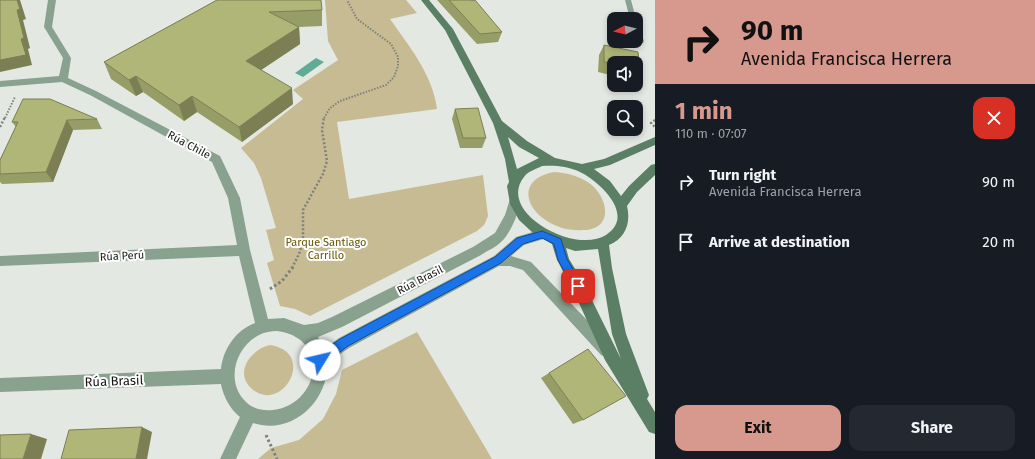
<!DOCTYPE html>
<meta charset="utf-8">
<style>
body{margin:0;font-family:"Fira Sans",sans-serif;background:#242831;color:#f1f3f6;height:100vh;display:flex;flex-direction:column;font-size:15px;white-space:nowrap}
*{box-sizing:border-box;margin:0}
p{font-size:13px;color:#9ea1a6}
.icon{flex:none;width:22px;height:22px;fill:none;stroke:currentColor;stroke-width:2;stroke-linecap:round;stroke-linejoin:round}
.map{position:relative;flex:1;overflow:hidden}
.details{display:flex;flex-direction:column;background:#171b24;width:380px}
.details>*{flex:none}
.top-card{background:#d7998e;color:#111;overflow:hidden}
.needle{width:26px;rotate:263deg}
.fabs{position:absolute;left:607px;top:12px;display:grid;gap:8px}
.fabs a{display:grid;place-items:center;width:36px;height:36px;border-radius:8px;background:#171b24;box-shadow:0 2px 6px #0003;font-size:20px}
.pin{position:absolute;display:grid;place-items:center;width:34px;height:34px;color:#fff;margin:-17px;border-radius:8px;box-shadow:0 2px 6px #0006}
.me{position:absolute;width:44px;margin:-22px;rotate:54deg;stroke-linejoin:round;filter:drop-shadow(0 0 3px #0008)}
.turn{display:flex;align-items:center;gap:14px;height:84px;padding:0 20px;font-size:18px}
.turn .icon{width:52px;height:52px;stroke-width:2.5}
.turn b{display:block;font-size:28px;line-height:34px}
.round{display:grid;place-items:center;flex:none;width:42px;height:42px;border-radius:12px;background:#242831}
.overview{display:flex;align-items:center;justify-content:space-between;height:68px;padding:0 20px}
h1{font-size:24px;font-weight:700;line-height:30px;color:#d7998e}
.button{display:flex;gap:8px;margin-top:auto;padding:8px 20px}
.button a{flex:1;height:46px;border-radius:12px;background:#d7998e;color:#111;font-size:16px;font-weight:700;line-height:46px;text-align:center}
.button a+a{background:#242831;color:#f1f3f6}
ul{padding:0;list-style:none}
li{display:flex;align-items:center;gap:12px;height:60px;padding:0 20px}
li div{flex:1}
li b{display:block;font-size:15px}
li em{font-style:normal}
main{display:flex;flex:1;min-height:0}
.map>svg:first-child{display:block}
.green{fill:#c7bb94}
.water{fill:#5fab95}
.lines{fill:none;stroke-linecap:round;stroke-linejoin:round}
.path-far2{stroke:#7f817d;stroke-width:2;stroke-dasharray:1.5 1.5;stroke-linecap:butt}
.path-far1{stroke:#7f817d;stroke-width:2.5;stroke-dasharray:2 2;stroke-linecap:butt}
.path{stroke:#7f817d;stroke-width:3;stroke-dasharray:2.5 2.5;stroke-linecap:butt}
.lane{fill:#89a18f;fill-rule:evenodd}
.street{fill:#89a18f;fill-rule:evenodd}
.secondary{fill:#5b7f65;fill-rule:evenodd}
.wall{fill:#979d66}
.shaded-wall{fill:#7b7f53}
.building{fill:#b0b677;stroke:#7b7f53}
.route{fill:#1a73e8;stroke:#114b97}
.labels{text-anchor:middle;dominant-baseline:central;stroke-width:4;stroke-linejoin:round;paint-order:stroke}
.street-label{font-size:11px;fill:#151614;stroke:#fff}
.park-label{font-size:11px;fill:#685403;stroke:#fff}
.near-street-label{font-size:13px;fill:#151614;stroke:#fff}
</style>
<main>
<div class="map">
<svg width="655" height="459" viewBox="0 0 655 459">
<rect width="100%" height="100%" fill="#e4e8e2"/>
<!-- green -->
<path class="green" d="M325,0h81l11,13 -27,6c19,27 43,56 47,90l-100,13 12,77 134,-24 5,41 -4,9 -7,6 -167,85 -15,-7 -15,-3 -13,-43 7,-3 -8,-30 10,-2 -15,-50 -7,-15 -13,-15 62,-49 -10,-9 45,-30 -10,-19z
M555,172c12,1 24,4 34,11 20,14 25,47 -6,47 -13,1 -25,-2 -36,-9 -26,-16 -26,-44 8,-49z
M417,332l75,127h-234l13,-11 28,-8 24,-21 13,-25 6,-24z
M270,345c49,8 10,71 -19,43 -17,-16 0,-39 19,-43z"/>
<!-- water -->
<path class="water" d="M316,58l8,4 -21,15 -8,-4z"/>
<g class="lines">
<!-- path-far2 -->
<path class="path-far2" d="M5,118l10,-21
M324,118l6,-10 10,-7 46,-16 8,-8 4,-11v-9l-7,-13 -34,-25 -10,-19"/>
<!-- path-far1 -->
<path class="path-far1" d="M655,120l-4,3 4,4
M0,127l5,-10
M292,268l7,-14 4,-14v-30l20,-36 4,-13 -5,-31 2,-13"/>
<!-- path -->
<path class="path" d="M270,289l12,-8 11,-14
M266,435l11,24"/>
<!-- lane -->
<path class="lane" d="M625,0h6l5,19v1l-6,-1z
M636,26l3,2 5,13 -1,2h-3l-4,-2z"/>
<!-- street -->
<path class="street" d="M48,0h8l-4,27 19,31 -3,20 28,13 124,65 20,42 10,52 18,69 16,-1 20,7 14,-2 14,-6 141,-70 22,-14 10,-18 5,-16 4,-2 4,2c5,8 -9,36 -16,42 -5,6 -14,9 -21,14l-139,72 -24,10 6,12 15,-11 155,-82 22,-19 27,-8 4,1 2,4 -2,4 -23,7 -13,11 20,6 80,83 2,5 -2,5 -5,2 -5,-2 -78,-85 -13,-4h-11l-150,82 -22,15c2,38 -36,73 -74,60l-17,36h-16l20,-42c-10,-8 -17,-21 -19,-33l-221,8v-14l221,-9c2,-20 15,-39 34,-46l-16,-67 -239,10v-10l237,-11 -9,-47 -16,-36 -122,-67 -28,-13 -62,5v-6l59,-5 4,-18 -19,-31zM277,331c54,7 43,73 -4,79 -10,1 -20,-1 -27,-8 -21,-20 -11,-55 13,-67 6,-3 12,-4 18,-4z"/>
<!-- secondary -->
<path class="secondary" d="M421,0h8l24,29 49,92 25,20 28,17 27,6 22,-5 51,-22v8l-45,20 -16,4 16,12 11,15 8,-10 22,-21 4,-1v11l-18,17 -10,14c4,16 -1,32 -18,39l3,23 14,66 23,61 -2,4 8,13v22l-6,-2 -44,-72 -32,-70 -16,-30 -5,-16 -19,-11 -14,-13 -9,-16 -3,-18 2,-4 -4,-23 -12,-36 -48,-93zM508,137l11,10 20,11 -22,11zM542,166c12,-1 25,0 36,5 20,9 59,44 28,64 -31,20 -110,-23 -82,-58 3,-5 12,-8 18,-11zM566,248l9,3 23,-2 14,85 9,25 -38,-77 -14,-23z"/>
</g>
<!-- wall -->
<path class="wall" d="M217,0l105,10v16l-23,1 1,17 -39,26 32,34 -51,38 -45,-30 -13,9 -41,-29 -7,4 -25,-17 -7,-17z
M437,0h33l32,32 -4,10 -21,2z
M604,45l34,7 2,19 -4,6v-14h-22v13l-16,-4 1,-17z
M455,109l31,29 -4,10h-22l-8,-29z
M97,119l5,10 -29,1 -20,52 -51,2 -2,-2v-22l16,-33 -4,-5z
M549,373l34,47 -10,4 -32,-46z"/>
<!-- shaded-wall -->
<path class="shaded-wall" d="M17,0h3l6,19 -3,1 7,28 -2,1 4,16 -32,7v-12l21,-21 -4,-29z
M299,27l1,17 -51,34 -3,-17z
M136,76l7,16 -7,4 -7,-16z
M292,88l1,16 -51,38 -3,-15z
M192,96l5,16 -13,9 -5,-16z
M67,120l6,10 -20,52 -7,-10z
M142,427l10,5 -5,27h-11z
M31,434l16,5 -6,20h-18z"/>
<!-- building -->
<path class="building" d="M0,0h17l3,9 -3,1 7,28 -3,1 5,16 -26,5z
M217,0h104l1,10 -53,2 30,15 -53,34 46,27 -53,39 -47,-31 -13,9 -43,-29 -7,4 -25,-18z
M449,0h21l1,1 4,-1 27,32 -22,2z
M604,45l34,7 2,19 -4,-1v-7h-22v1l-10,-2z
M23,99h27l47,20 -30,1 -21,52 -46,2v-14l18,-38h-6z
M478,108l8,30h-23l-8,-29z
M588,349l38,47 -43,24 -34,-47z
M142,427l-6,32h-75l8,-29z
M31,434l-8,25h-23v-24z"/>
<!-- route -->
<path class="route" d="M542,231l19,8 6,20 16,27 -2,3 -3,1 -4,-1 -16,-29 -4,-16 -12,-6 -19,6 -22,19 -153,83 -24,18 -4,1 -4,-1 -1,-4 1,-4 24,-17 155,-82 22,-19z"/>
<g class="labels">
<!-- street labels -->
<g class="street-label">
<text transform="translate(189 145) rotate(28)">Rúa Chile</text>
<text transform="translate(122 256) rotate(-3)">Rúa Perú</text>
<text transform="translate(420 280) rotate(-27)">Rúa Brasil</text>
</g>
<!-- park labels -->
<g class="park-label">
<text x="326" y="242">Parque Santiago<tspan x="326" dy="13">Carrillo</tspan></text>
</g>
<!-- near-street labels -->
<g class="near-street-label">
<text transform="translate(114 381) rotate(-2)">Rúa Brasil</text>
</g>
</g>
</svg>
<div class="fabs">
<a><svg class="needle" viewBox="-14 -14 28 28"><path d="M0-13l5 13h-10z" fill="#e53935"/><path d="M0 13l5-13h-10z" fill="#9ea1a6"/></svg></a>
<a><svg class="icon" aria-label="sound" viewBox="0 0 24 24"><path d="M4 9h4l5-4v14l-5-4H4zM17 9q2 3 0 6"/></svg></a>
<a><svg class="icon" aria-label="search" viewBox="0 0 24 24"><circle cx="10" cy="10" r="6"/><path d="M15 15l6 6"/></svg></a>
</div>
<div class="pin" style="left:578px;top:286px;background:#d93025"><svg class="icon" aria-label="arrive" viewBox="0 0 24 24"><path d="M6 21V4h12l-3 4 3 4H6"/></svg></div>
<svg class="me" style="left:320px;top:360px" viewBox="-20 -20 40 40"><circle r="19" fill="#fff"/><path d="M0-13L10 11 0 6-10 11z" fill="#1a73e8"/></svg>
</div>
<section class="details">
<div class="top-card">
<div class="turn"><svg class="icon" aria-label="right" viewBox="0 0 24 24"><path d="M7 20v-9h11M14 6l5 5-5 5"/></svg><div><b>90 m</b>Avenida Francisca Herrera</div></div>
</div>
<div class="overview"><div><h1>1 min</h1><p>110 m · 07:07</p></div><a class="round" style="background:#d93025;color:#fff"><svg class="icon" aria-label="close" viewBox="0 0 24 24"><path d="M6 6l12 12M18 6L6 18"/></svg></a></div>
<ul>
<li><svg class="icon" aria-label="right" viewBox="0 0 24 24"><path d="M7 20v-9h11M14 6l5 5-5 5"/></svg><div><b>Turn right</b><p>Avenida Francisca Herrera</p></div><em>90 m</em></li>
<li><svg class="icon" aria-label="arrive" viewBox="0 0 24 24"><path d="M6 21V4h12l-3 4 3 4H6"/></svg><div><b>Arrive at destination</b></div><em>20 m</em></li>
</ul>
<div class="button"><a>Exit</a><a>Share</a></div>
</section>
</main>
